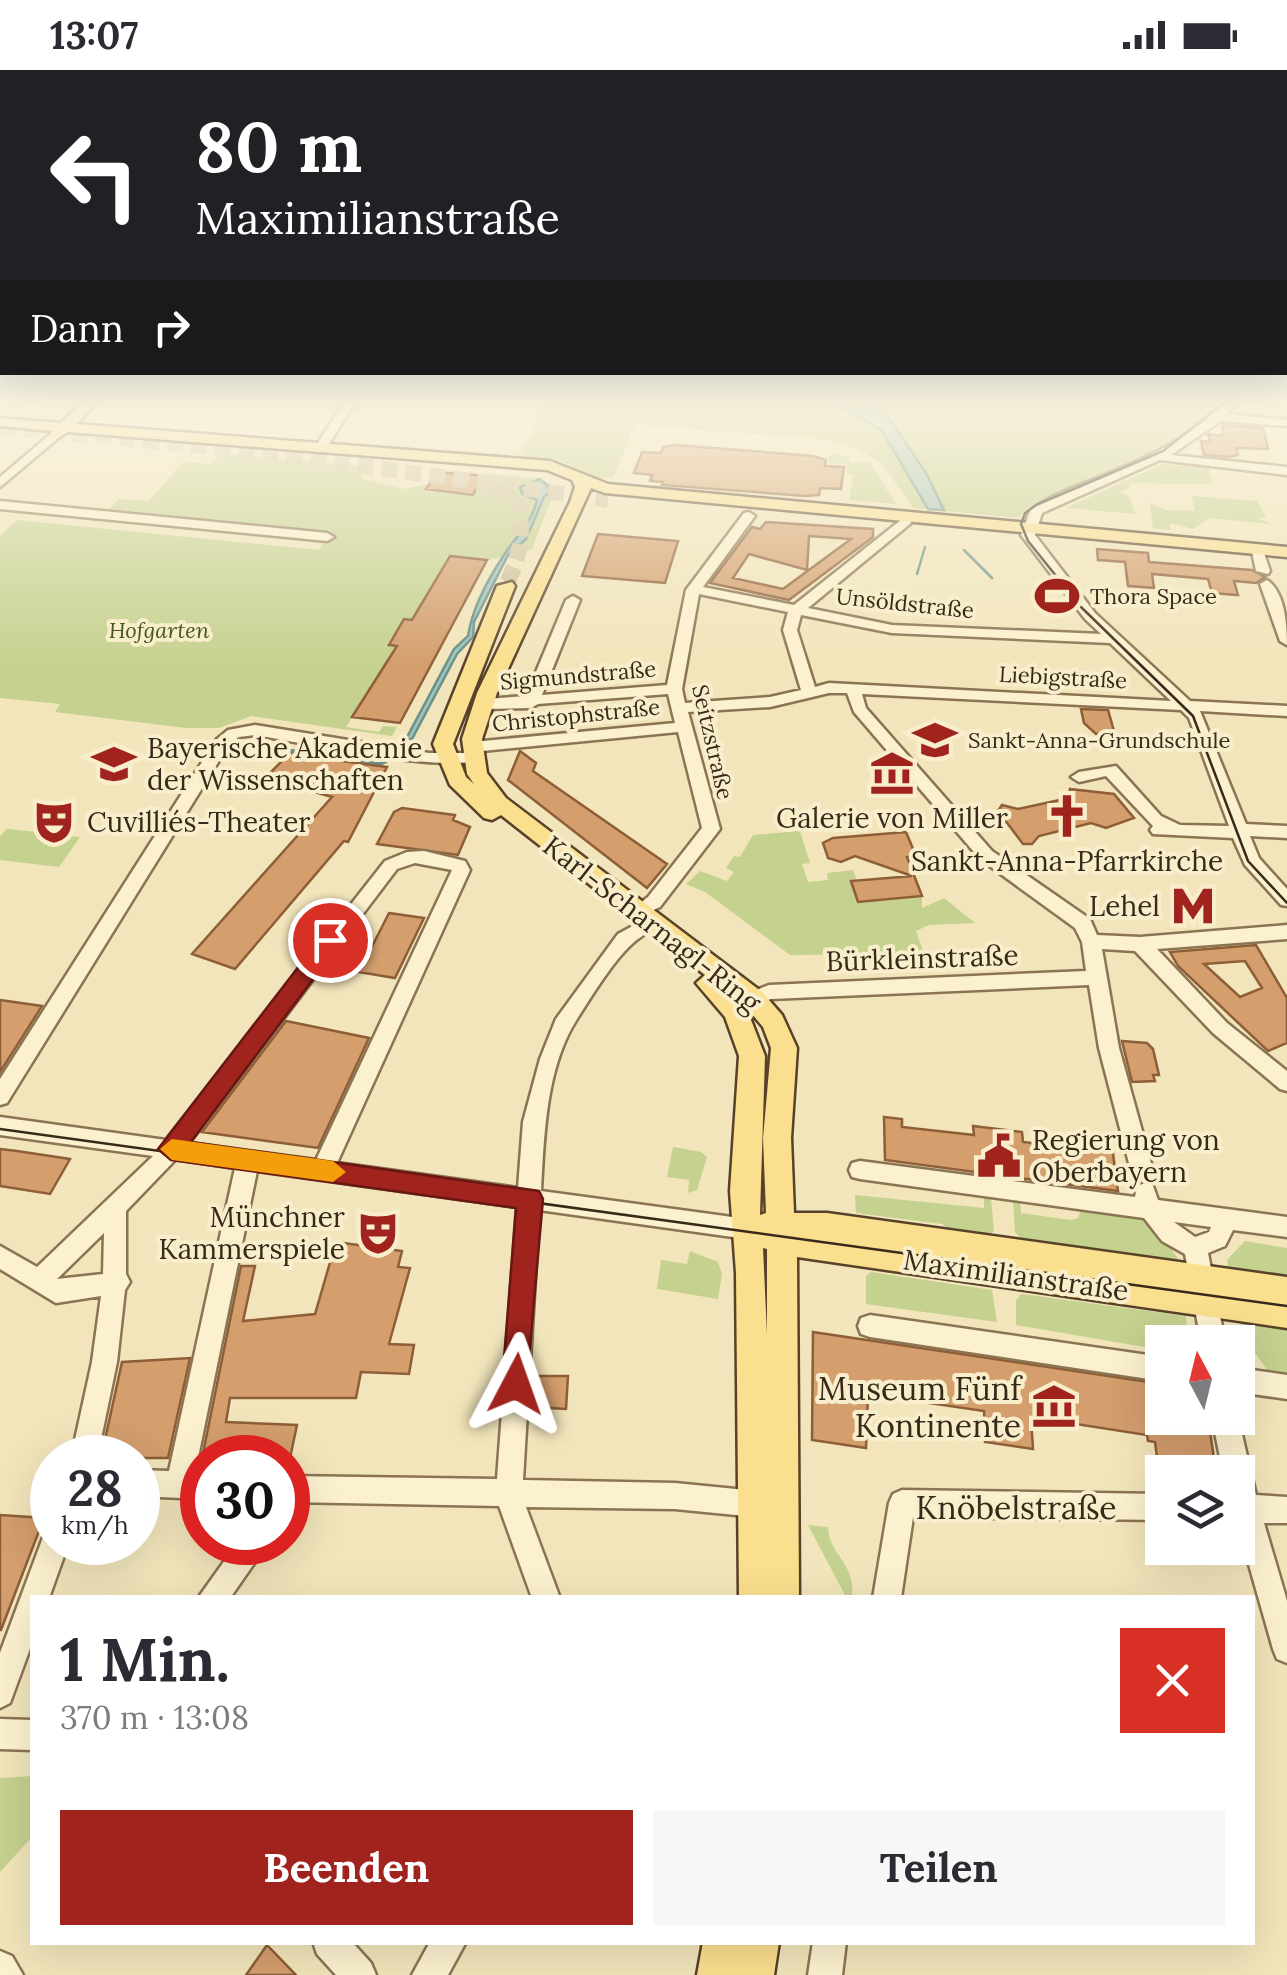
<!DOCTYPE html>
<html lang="de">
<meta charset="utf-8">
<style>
body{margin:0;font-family:Lora,serif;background:#f7f7f7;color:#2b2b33;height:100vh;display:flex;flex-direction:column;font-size:38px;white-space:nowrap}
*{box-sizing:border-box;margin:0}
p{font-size:32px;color:#7c7c81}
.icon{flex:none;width:55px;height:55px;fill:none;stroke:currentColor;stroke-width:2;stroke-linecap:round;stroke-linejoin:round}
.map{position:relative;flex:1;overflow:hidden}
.side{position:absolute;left:30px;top:1525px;width:1225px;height:350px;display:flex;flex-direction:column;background:#fff;border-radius:0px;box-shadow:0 10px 40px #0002}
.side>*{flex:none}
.hud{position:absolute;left:0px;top:0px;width:1288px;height:305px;box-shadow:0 10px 40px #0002;background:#202124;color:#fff;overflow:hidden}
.needle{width:65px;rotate:353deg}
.buttons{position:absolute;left:1145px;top:1255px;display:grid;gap:20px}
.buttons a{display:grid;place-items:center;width:110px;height:110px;border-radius:0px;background:#fff;box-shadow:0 10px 40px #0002;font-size:50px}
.speed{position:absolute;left:30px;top:1365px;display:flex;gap:20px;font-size:50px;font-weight:700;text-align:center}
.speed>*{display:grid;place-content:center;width:130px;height:130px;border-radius:50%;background:#fff;box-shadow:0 10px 40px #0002;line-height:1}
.speed small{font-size:25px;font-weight:400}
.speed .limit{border:15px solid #d22;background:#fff;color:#111}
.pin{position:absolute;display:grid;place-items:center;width:85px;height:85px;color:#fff;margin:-42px;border:5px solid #fff;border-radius:50%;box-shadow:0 2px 10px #0007}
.me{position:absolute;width:110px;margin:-55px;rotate:4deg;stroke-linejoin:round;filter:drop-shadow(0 0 8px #0008)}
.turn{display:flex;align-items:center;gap:35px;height:210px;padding:0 30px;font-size:45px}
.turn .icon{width:130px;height:130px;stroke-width:2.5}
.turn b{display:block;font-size:70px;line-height:85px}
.then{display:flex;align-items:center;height:95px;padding:0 30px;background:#0003;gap:20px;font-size:38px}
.round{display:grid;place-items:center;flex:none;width:105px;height:105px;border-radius:0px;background:#f7f7f7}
.headline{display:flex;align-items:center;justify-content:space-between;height:170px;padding:0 30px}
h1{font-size:60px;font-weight:700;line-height:75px}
.cta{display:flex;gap:20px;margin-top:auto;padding:20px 30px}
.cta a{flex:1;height:115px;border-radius:0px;background:#a0241d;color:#fff;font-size:40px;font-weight:700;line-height:115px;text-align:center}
.cta a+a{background:#f7f7f7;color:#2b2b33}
.status{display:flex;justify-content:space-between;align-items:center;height:70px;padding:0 50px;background:#fff;direction:ltr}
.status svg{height:28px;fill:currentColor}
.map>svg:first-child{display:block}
.green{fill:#c5d18f}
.water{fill:#a0c2ba;stroke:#679189;stroke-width:2.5}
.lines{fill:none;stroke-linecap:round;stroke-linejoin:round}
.stream-far1{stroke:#679189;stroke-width:2.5}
.stream{stroke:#679189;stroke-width:4}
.building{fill:#d49e6d;stroke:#8d5e37;stroke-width:2.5;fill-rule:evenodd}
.major-tunnel{stroke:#cdc09b;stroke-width:16;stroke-dasharray:16 8;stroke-linecap:butt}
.minor-casing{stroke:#8b7453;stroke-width:5}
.major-casing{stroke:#584129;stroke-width:5}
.minor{fill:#fcf1cf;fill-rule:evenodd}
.major{fill:#fadf8e;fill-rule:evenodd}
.tram{stroke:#382a1a;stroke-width:2.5}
.route{fill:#a0241d;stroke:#681713;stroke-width:2.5}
.slow{fill:#f59e0b}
.labels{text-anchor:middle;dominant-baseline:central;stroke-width:8;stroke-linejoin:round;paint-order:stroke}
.far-poi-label{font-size:22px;fill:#382a1a;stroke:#f9eecc;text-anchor:start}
.far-street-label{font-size:22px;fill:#382a1a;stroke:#f9eecc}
.far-park-label{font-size:22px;font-style:italic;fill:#46571e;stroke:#f9eecc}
.poi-label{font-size:28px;fill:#382a1a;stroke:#f9eecc;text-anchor:start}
.street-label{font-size:28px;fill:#382a1a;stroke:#f9eecc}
.near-poi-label{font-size:32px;fill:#382a1a;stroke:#f9eecc;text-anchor:end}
.near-street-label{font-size:32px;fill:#382a1a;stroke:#f9eecc}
</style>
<div class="status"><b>13:07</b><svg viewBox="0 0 49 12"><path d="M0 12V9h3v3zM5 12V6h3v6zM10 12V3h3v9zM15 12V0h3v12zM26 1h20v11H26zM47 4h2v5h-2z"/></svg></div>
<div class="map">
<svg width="1287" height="1905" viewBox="0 0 1287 1905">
<rect width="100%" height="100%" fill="#f2e5bb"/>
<!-- green -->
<path class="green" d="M550,331h672c-27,30 -60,51 -97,67 -27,12 -92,26 -106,50l-106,-10 -32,-46 -28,-15 -31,-8 -187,-14 -22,52 -17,2 -34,-17 -43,-7z
M221,383l136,13 6,13 40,10 24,-5 -2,6 48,5 14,-14 -6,-1 4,-6 54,4 17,9 -24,62 -43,11 -41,-4 -36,64 -8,-1 -15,25 8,2 -51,81 33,5 4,-6 14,1 -5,9 -141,-20 -32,12h-33l-131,-16 5,-8 -60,-6v-162l17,-16 302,30 12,-19 -222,-22 10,-10 30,2 34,-39 28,2z
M830,384l19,2v6l21,1 26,41 -47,-4 4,-25 -7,-1 1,-10 -19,-1z
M1162,394l47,4 4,16 -83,-1 -1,6 -9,3 10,5 5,17 -69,-6z
M1192,426l65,5 9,16 -9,1 14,6 -62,-6 -16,11 -23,-6v7l-17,-2 -3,-25 16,7 29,1z
M6,759h3l71,8 -21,30 -59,-7v-23z
M800,761l10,32 -8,1 6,18 20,-2 -1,-7 26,-3 4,11 65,15v12l22,-10 31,25 -46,2 -13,6 8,23 -134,1 -85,-63 -19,-8 14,-13 27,10 7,-9 -8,-4 8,-12 6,1 13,-22z
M673,1077l28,5 6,5 -10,33 -9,3 1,-13 -22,-3z
M855,1125l129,13v-11l7,1 3,33 -7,5 -32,-3 -13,-9 -86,-11z
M1013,1130l7,1 1,12 49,7 8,-2 3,-8 68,9 31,42 -158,-21 -7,-8z
M1245,1171l42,7v27l-59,-7 -1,-8z
M690,1181l28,11 4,12 -4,25 -61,-10 4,-29 26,4z
M871,1202l121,18 5,32 -131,-18v-28z
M1021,1224l165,22 1,13 -10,13h-15v8l-146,-25v-24z
M1242,1252l45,7v50l-16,-2c-9,-18 -25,-32 -32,-50z
M808,1455l20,2c1,29 28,35 24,70h-6z
M32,1706v61l-32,35v-94z"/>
<!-- water -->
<path class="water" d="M833,331l37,13 -5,-13h12l49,72 18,37 -16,-1 -46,-78z
M540,409l12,11 -8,7 -18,42 -18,16 -34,67 -1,15 -16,17 -45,85h-6l48,-90 14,-13c4,-26 20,-57 36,-81 12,-19 27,-30 33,-55l-15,-6 -2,-7z"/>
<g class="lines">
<!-- stream-far1 -->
<path class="stream-far1" d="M964,480l28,28
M917,504l8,-27"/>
<!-- stream -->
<path class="stream" d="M236,673l144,21 10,-5"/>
</g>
<!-- building -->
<path class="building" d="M1223,355l40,3 5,21 -32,-1 2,7 -9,2 -25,-2 -3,-14 9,1 -2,-8 14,2z
M676,375l137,11 13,4 -1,6 19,1 -3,22 -21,-1 -1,7 -14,1 -143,-11 1,-3 -13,-1 2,-6 -18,-2 8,-21 19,1 2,-6z
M437,403h22l24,3 -10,19 -47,-6z
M766,452l107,7v8l-84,63 -79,-17 42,-56 8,2zM809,466l42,3 -68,50 -50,-11 16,-24 58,16z
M598,464l80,7 -13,42 -83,-7z
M1097,479l51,4 1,9 103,8 13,7 -9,6 -22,-2 4,14 -26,-2 -4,-14 -56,-5 2,14 -26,-2 -3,-24 -27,-2z
M450,486l37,4 -87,163 -48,-6 45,-71 -8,-1 15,-26 8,1z
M1081,639l27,1 6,21 -18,3 -12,-11z
M520,681l16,12 -3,8 134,93 -20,24 -139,-108z
M289,684l98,13 -39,75 -4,-1 -109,128 -43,-15 140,-157 -67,-19z
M1070,719l44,5 20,24 -28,10 -15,-5 -52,13 -7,8h-9l-25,-33 4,-6 16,4 51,-11z
M402,738l53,7 -2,5 17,7 -12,28 -81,-11 17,-32z
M906,762l10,24 -9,1 15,39 -64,6 -7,-21 61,-5 -57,-20 -14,6 -13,-4 -5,-15 10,-5z
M389,843l35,5 -29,60 -36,-6z
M1256,875l31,53v45l-19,8 -90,-85 -8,-14zM1245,891l17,27 -22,9 -36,-33z
M0,930l42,6 -42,66z
M286,951l83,17 -51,110 -116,-16z
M1122,971l25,2 6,6 6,26h-6l2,6 -23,1z
M884,1047l18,2v8l72,8 -1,-9 49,6 1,10 73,9v-6l16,1 6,45 -233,-31z
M0,1079l17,2 53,8 -20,35 -50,-8z
M336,1172l66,9 -4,16 12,1 -21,76 25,1 -5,29 -48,-2 -5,26h-126l-4,24 71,3 -7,33h-88l39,-192h14l-12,55 72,-7z
M813,1262l349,52v34h46l8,54 -58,-8 -3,-22 -7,-1 -1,-6 -116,-18 2,32 -48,-7 -1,-31 -116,-17 -2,54 -54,-8z
M190,1288l-22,100h-67l21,-96z
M533,1306h35l-2,33 -35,-2z
M0,1445l44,3 -43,112h-1z
M267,1875l29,30h-50z"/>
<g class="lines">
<!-- major-tunnel -->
<path class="major-tunnel" d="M0,357l248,23 360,50
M490,419l27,14c9,30 2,55 -11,83"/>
<!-- minor casing -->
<g class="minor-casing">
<path id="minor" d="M345,331h11l-32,51h-8l-2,-3z
M1227,331h12l-12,13 60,6v6l-66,-5 -50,34 116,12v8l-127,-15 -118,53 -7,22 60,78 95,88 97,5v10l-87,-5 46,113 41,2v12l-37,-2 9,22 28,31v17l-6,-1 -36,-40 -12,-27 -80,-4 -3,-4 3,-4 -47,-50 -27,6 -8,-5 8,-5 37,-6 45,50 19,9 49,1 -40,-108 -8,-8 -319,-16 4,14 126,143 98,68 7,16 43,2 147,-12v14l-130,10 70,74 60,48v20l-7,-2 -67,-56 -78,-82 -33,-2 17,99 33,119 -3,7 -8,2 -8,-2 -3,-7 -31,-119 -10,-63 -318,14 -18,7 -7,-2 -3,-5 3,-5 23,-9 317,-14 -4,-29 -7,-14 -95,-69 -126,-147 -7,-19h-18l-59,14 -82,5 32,117 -60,78 -21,10 -7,-1 -2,-5 18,-14 54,-69 -24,-96 -206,20 -8,-5 8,-5 203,-19 -7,-29 -130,10 -7,4 -46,1 -8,-5 8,-5 41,-3 40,-96 7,-4 7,4 -38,95 125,-10 19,-95 58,-77 5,-1 6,4 -52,71 91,18 112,-89 5,1v6l-103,85 84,17 209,9 -16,-15 -64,-84 9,-24c21,-17 52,-26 77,-37 45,-18 85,-38 120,-73zM699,524l89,18 -5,18 18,60 -31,7 -85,6 -3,-14zM801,545l91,18 218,10 61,58 -342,-18 -14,4 -18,-57z
M53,362l10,2 -63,53v-10z
M0,431l327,32 7,4 -7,4 -327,-32z
M1251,477l12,3 7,21 -2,3 -12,-3z
M1267,510c18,12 20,45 20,65l-7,-4 -20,-57z
M255,655l174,28h44l8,5c-24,18 -188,-17 -226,-23l-16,2 -9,6 -223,360 -7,2v-26l216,-339 12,-10z
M424,781l41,10 5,9 -133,293 181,25 5,-66 17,-63 16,-40 62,-85 22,-12 9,7c-5,7 -11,9 -17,15 -19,17 -41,53 -55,75 -31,48 -33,116 -36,172l206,28 8,3 3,7 -3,7 -8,3 -208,-29 -16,270 152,3 81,8 9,4 4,9 -4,9 -9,4 -81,-8 -149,-2 34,91h-28l-33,-92 -211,-4v-26l209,3 20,-272 -260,-36 -62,301 7,1v26l-64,-3v-26l31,1 66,-303 -59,-9 -50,52v63l4,8 -5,8 -8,72 -20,96h-26l21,-96 9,-66 -45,7 -56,-34v-23l37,21 116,-111 -153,-21v-18l166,23 219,-279 22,-9zM415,793l37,7 -136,290 -127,-17 208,-274zM104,1163l-1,41 -46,5z
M860,1091l275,36 2,-11 8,-3 8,3 5,14 129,17v20l-54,-7 -8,16 -17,7 17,89h-24l-16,-88 -23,-13 -18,-23 -284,-39 -8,-2 -3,-7 3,-7zM1174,1152l37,5 -2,5 -14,5z
M870,1245l292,42v24l-292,-44 -9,-3 -3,-8 3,-8z
M1238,1298l49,7v24l-49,-7z
M1238,1347l18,78 31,2v26h-23l23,78v62l-10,-4 -4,-10 -35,-123v-54h-15l-11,-54z
M902,1420l260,4v26l-249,-3 -12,81h-28l16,-95 4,-9z
M52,1459v13h17l-20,56h-17v45l-22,60 -10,5v-55l45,-121z
M238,1472h31l-39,56h-32z
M0,1649l32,1v30l-32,-1z
M313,1872h39l19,21 5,12h-40l-19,-21z
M430,1872h36l-18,33h-36z
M813,1872h33l-4,33h-34z
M0,1881l12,5 11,19h-23z"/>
</g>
<!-- major casing -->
<g class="major-casing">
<path id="major" d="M83,331h16l-23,23 474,37 58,23 679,63v10l-682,-64 -14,-5 -94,205 -15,46 5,34 19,25 256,194 20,23 15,33 -6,90 3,75h33l460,64v51l-490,-71 2,341h-60l-3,-325 -6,-82 9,-135 -14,-39 -29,-34 9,-8 -204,-160 -9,5 -8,-2 -34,-33 -17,-41 64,-158 15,-4 3,4 -62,158 13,33 8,7 -7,-10 -5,-35 15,-46 93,-191 5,-15 -3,-7 -25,-10 -479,-38 -11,6 -7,-4 2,-3 -52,-5v-8l61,5zM746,937l17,20 8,21 -8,90 3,75 -6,2 5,-159zM763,1178l4,1v85z
M703,1872h76l-5,33h-77z"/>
</g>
<!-- minor -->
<use href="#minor" class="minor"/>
<!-- major -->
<use href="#major" class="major"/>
<!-- tram -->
<path class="tram" d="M1226,331l-63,50 -127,54 -11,8 -4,11 7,17 53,66 112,109 55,145 39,42
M0,1059l1287,177"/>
</g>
<!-- sky -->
<linearGradient id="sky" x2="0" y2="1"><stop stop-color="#8bbad6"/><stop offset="0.55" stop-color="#f9f3e0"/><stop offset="1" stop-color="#f9f3e0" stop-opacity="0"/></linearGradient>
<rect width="1287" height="598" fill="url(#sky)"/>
<!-- route -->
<path class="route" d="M330,863l8,2v11l-147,196 348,49 4,8 -17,194 -10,4 -10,-4 -4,-9 14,-176 -345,-48 -13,-11 165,-214z"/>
<!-- slow -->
<path class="slow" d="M172,1069l161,22 13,11 -13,10 -161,-22 -12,-11z"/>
<!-- icons -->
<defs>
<g id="stadium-bare" transform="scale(3.45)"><path d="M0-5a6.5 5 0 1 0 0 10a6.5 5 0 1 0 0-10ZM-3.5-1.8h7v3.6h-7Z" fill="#a0241d" stroke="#f9eecc" stroke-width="2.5" paint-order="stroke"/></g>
<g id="school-bare" transform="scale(3.45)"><path d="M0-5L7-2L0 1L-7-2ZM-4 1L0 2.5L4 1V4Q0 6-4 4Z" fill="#a0241d" stroke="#f9eecc" stroke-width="2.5" paint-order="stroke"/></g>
<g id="university-bare" transform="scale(3.45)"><path d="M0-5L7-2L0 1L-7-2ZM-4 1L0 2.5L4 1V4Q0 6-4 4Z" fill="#a0241d" stroke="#f9eecc" stroke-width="2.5" paint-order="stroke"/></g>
<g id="museum-bare" transform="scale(3.45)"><path d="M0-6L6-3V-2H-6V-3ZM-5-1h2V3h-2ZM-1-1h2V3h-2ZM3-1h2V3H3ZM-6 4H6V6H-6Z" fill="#a0241d" stroke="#f9eecc" stroke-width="2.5" paint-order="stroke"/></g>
<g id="church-bare" transform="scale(3.45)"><path d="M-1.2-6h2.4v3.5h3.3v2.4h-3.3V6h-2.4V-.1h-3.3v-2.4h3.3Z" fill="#a0241d" stroke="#f9eecc" stroke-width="2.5" paint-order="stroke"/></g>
<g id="theatre-bare" transform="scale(3.45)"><path d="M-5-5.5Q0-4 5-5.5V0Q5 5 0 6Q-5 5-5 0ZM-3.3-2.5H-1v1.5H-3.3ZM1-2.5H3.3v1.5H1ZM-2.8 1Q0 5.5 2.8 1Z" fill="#a0241d" stroke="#f9eecc" stroke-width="2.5" paint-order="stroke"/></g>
<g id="metro-bare" transform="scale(3.45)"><path d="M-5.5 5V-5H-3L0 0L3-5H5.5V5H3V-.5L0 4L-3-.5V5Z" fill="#a0241d" stroke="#f9eecc" stroke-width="2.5" paint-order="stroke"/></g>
<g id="civic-bare" transform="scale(3.45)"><path d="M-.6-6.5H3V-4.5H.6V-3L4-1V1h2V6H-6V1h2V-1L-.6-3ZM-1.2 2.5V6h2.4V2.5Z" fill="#a0241d" stroke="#f9eecc" stroke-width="2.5" paint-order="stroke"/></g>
</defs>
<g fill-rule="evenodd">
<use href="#stadium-bare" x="1057" y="526"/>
<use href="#school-bare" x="935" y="670"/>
<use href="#university-bare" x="114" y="694"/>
<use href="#museum-bare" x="892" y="703"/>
<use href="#church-bare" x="1067" y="746"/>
<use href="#theatre-bare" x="54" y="752"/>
<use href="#metro-bare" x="1193" y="836"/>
<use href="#civic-bare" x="999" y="1086"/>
<use href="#theatre-bare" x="378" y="1163"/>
<use href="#museum-bare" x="1054" y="1336"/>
</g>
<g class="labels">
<!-- far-poi labels -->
<g class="far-poi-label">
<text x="1090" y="526">Thora Space</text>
<text x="968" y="670">Sankt-Anna-Grundschule</text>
</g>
<!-- far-street labels -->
<g class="far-street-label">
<text transform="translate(905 533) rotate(6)">Unsöldstraße</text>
<text transform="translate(578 605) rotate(-5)">Sigmundstraße</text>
<text transform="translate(1063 607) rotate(3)">Liebigstraße</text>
<text transform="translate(576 645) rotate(-6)">Christophstraße</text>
<text transform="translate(713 672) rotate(77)">Seitzstraße</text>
</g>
<!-- far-park labels -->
<g class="far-park-label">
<text x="159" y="560">Hofgarten</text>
</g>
<!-- poi labels -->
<g class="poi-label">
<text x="147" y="678">Bayerische Akademie<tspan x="147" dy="32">der Wissenschaften</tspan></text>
<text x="892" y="748" text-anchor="middle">Galerie von Miller</text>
<text x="87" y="752">Cuvilliés-Theater</text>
<text x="1067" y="791" text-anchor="middle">Sankt-Anna-Pfarrkirche</text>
<text x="1160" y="836" text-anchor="end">Lehel</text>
<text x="1032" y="1070">Regierung von<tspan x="1032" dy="32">Oberbayern</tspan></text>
<text x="345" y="1147" text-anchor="end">Münchner<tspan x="345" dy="32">Kammerspiele</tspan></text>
</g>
<!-- street labels -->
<g class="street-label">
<text transform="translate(652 854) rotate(38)">Karl-Scharnagl-Ring</text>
<text transform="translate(922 888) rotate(-2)">Bürkleinstraße</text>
<text transform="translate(1016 1205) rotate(8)">Maximilianstraße</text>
</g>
<!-- near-poi labels -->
<g class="near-poi-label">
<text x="1021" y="1318">Museum Fünf<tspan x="1021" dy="37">Kontinente</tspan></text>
</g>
<!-- near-street labels -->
<g class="near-street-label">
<text x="1016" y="1437">Knöbelstraße</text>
</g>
</g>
</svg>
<div class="buttons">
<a><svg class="needle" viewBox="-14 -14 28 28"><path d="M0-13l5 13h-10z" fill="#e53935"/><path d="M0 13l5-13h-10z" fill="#7c7c81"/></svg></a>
<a><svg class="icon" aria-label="layers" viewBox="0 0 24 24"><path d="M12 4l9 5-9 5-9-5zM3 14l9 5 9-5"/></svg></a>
</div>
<div class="speed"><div>28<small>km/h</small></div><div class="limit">30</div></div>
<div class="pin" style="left:330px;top:870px;background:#d93025"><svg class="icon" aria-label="arrive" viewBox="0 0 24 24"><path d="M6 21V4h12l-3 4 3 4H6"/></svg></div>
<svg class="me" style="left:516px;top:1314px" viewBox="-20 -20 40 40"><path d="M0-17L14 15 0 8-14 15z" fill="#a0241d" stroke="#fff" stroke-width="4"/></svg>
<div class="hud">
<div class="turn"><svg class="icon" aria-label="left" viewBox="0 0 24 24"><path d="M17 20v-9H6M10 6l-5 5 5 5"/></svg><div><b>80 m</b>Maximilianstraße</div></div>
<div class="then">Dann<svg class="icon" aria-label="right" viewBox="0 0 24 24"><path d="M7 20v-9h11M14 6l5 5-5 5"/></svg></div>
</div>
<section class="side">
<div class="headline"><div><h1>1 Min.</h1><p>370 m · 13:08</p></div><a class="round" style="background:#d93025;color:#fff"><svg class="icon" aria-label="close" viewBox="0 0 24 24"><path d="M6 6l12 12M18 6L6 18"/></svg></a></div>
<div class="cta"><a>Beenden</a><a>Teilen</a></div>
</section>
</div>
